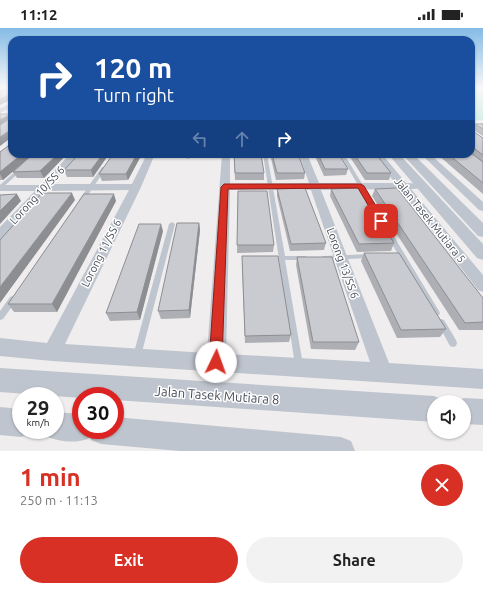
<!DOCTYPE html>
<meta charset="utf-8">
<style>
body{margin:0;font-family:Ubuntu,sans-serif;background:#f2f2f2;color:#222;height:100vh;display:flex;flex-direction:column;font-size:15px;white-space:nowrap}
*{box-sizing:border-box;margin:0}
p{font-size:13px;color:#767676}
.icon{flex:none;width:22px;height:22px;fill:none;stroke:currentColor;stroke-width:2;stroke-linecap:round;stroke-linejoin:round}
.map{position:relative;height:423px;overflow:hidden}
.panel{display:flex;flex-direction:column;background:#fff;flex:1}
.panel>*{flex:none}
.guide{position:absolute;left:8px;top:8px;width:467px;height:122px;border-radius:12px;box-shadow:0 1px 3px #0004;background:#1a4fa0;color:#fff;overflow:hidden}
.buttons{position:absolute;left:427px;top:367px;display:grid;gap:8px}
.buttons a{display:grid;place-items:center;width:44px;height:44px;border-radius:50%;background:#fff;box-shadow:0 1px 3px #0004;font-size:20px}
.speed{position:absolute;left:12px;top:359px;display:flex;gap:8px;font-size:20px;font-weight:700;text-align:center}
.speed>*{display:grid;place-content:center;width:52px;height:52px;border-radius:50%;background:#fff;box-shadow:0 1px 3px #0004;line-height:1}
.speed small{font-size:10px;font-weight:400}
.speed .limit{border:6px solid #d22;background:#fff;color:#111}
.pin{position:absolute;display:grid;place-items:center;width:34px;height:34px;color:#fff;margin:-17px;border-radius:8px;box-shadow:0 2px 6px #0006}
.me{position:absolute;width:44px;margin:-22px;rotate:3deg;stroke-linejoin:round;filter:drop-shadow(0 0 3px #0008)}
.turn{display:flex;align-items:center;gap:14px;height:84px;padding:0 20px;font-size:18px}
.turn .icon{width:52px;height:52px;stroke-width:2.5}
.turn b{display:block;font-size:28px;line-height:34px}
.lanes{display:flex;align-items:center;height:38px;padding:0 20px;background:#0003;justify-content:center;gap:20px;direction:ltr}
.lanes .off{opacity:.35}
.round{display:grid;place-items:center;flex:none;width:42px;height:42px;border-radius:21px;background:#f2f2f2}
.overview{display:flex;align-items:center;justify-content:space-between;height:68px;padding:0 20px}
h1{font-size:24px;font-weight:700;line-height:30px;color:#d93025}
.button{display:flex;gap:8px;margin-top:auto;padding:8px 20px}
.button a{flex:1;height:46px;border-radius:24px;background:#d93025;color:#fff;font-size:16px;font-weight:700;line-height:46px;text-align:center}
.button a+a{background:#f2f2f2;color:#222}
.status{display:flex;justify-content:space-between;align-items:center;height:28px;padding:0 20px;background:#fff;direction:ltr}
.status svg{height:11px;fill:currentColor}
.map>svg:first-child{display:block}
.green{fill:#beead6}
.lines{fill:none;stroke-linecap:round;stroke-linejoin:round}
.service{fill:#bfc5ce;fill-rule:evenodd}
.minor{fill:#bfc5ce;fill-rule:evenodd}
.tertiary{fill:#bfc5ce;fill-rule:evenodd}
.wall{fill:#aeafb4}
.shaded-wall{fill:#8d8e92}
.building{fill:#cacbd1;stroke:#8d8e92}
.route{fill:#d93025;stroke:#8d1f18}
.labels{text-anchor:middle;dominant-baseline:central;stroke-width:3;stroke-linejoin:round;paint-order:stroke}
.street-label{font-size:11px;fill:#474d58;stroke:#fff}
.near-street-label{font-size:13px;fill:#474d58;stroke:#fff}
</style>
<div class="status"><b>11:12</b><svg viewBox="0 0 49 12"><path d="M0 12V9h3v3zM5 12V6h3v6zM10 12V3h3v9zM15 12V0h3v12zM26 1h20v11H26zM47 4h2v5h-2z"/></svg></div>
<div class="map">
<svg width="483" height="423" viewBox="0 0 483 423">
<rect width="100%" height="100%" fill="#efeded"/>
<!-- green -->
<path class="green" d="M471,60h12v32l-12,1z"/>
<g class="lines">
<!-- service -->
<path class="service" d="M187,126h4l-2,5 -3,-1z
M263,126h4l18,102h21l1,2 -1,2h-21l18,105 -1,3 -3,1 -3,-1 -1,-3z
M340,126h4l95,157 1,2 -1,2 -3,1 -3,-1z
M102,139l4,1 -22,33h-4l-1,-1z
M18,141h4v1l-20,18h-2v-3z
M172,194l3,2 -34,132 -1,3 -3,1 -3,-1 -1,-3 36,-132z
M370,226h2l1,2 -1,2h-2l-45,2h-2l-1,-2 1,-2h2z
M13,268l3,1 1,2 -1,2 -13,18 -3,1v-9l10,-14z
M441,291l3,1 12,20 1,3 -1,3 -3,1 -3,-1 -12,-22 -1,-2 1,-2z"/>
<!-- minor -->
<path class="minor" d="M12,75v4l-12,6v-5z
M483,95v4l-12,1v-4z
M70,126h9l-27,30h80l15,-30h8l-14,33 -76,157 142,9 15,-199h8v30l79,-1 -10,-29h8l12,29h76l-22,-29h9l24,29 20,1 1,2 -1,2 -15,1 72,86v17l-5,-2 -78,-101 -79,1 68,173 94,6v20l-431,-28 -52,-5v-18l47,5 82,-153 -82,1 -42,47 -5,1v-12l35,-36h-35v-6h41zM230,162h81l59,172 -144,-8z
M421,126h9l53,48v9l-4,-1z"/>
<!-- tertiary -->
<path class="tertiary" d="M388,126h11l84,90v16l-6,-2z
M402,126h11l70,69v14l-5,-1z
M0,340l434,28 9,4 1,2h-10v20l-319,-22v-4h-34v2l-81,-6z
M464,370l19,1v26l-19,-1v-22h-10z
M0,379l21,2v21h11l-1,3 -10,4 -21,-2z
M55,384l26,2v16h34v-13l226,20 10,4 4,10h-175l-79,-7 -10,-4 -1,-2c-14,6 -31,4 -45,-2l-2,-6h12z"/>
</g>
<!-- wall -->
<path class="wall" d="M475,96h8v12l-11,-7z
M471,102l12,8v56l-46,-40h34z
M0,124l33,2 -30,26h-3z
M33,126h34l-23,24h-27l-4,-6z
M79,126h30l-16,23h-26l-3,-7z
M142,126l-14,26 -26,1 -3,-7z
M234,126l30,19v7h-29z
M270,126h28l7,19 -1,6 -28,1z
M314,126h25l9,15 -2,6 -22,1z
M348,126h28l15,19 -2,7h-24z
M277,161l49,54 -2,7 -34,1 -13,-55z
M331,161l63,54 -3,8 -34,1 -27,-56z
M375,161l108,109v32h-24l-87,-134z
M238,163l36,54 -1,7 -36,1z
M116,173l-59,111h-43l-6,-8z
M199,195l1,7 -10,88 -29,1 -3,-8z
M163,203l-23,89 -30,1 -4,-8z
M364,225l82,76 -6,8 -43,1 -36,-77z
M297,229l62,85 -4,8 -44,-1 -15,-84z
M242,236l49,71 -2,7 -44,1z"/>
<!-- shaded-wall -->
<path class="shaded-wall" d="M3,60h1l2,5 -6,3v-6z
M12,65v6l-12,6v-6z
M11,86l1,2v4l-12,8v-8z
M12,101v8l-12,9v-9z
M22,126h11l-30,26 -3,-6v-2z
M58,126h9l-23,24 -4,-7z
M103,126h6l-16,23 -2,-7z
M137,126h5l-14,26 -2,-6z
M72,165l3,7 -75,103v-16z
M17,166l4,7 -21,23v-13z
M114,166l2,7 -59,111 -5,-8z
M199,195l1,7 -10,88 -1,-8z
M161,196l2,7 -23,89 -3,-8z"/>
<!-- building -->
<path class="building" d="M9,61h3v4l-12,6v-6z
M0,86h11l-11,6z
M12,89v12l-12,8v-12z
M475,96h8v5z
M471,102l12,8v17l-12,-9z
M12,115v11h10l-22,18v-20z
M471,125l12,9v21l-35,-29h23z
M33,126h25l-18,17 -27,1z
M79,126h24l-12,16h-27z
M113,126h24l-11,20h-27z
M234,126h27l3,19h-29z
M272,126h26l7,19h-28z
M318,126h21l9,15h-23z
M354,126h22l15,19h-24z
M305,160l21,55 -35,1 -14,-55z
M359,160l35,55 -35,1 -28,-55z
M397,160l86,110v24l-18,1 -90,-134z
M238,163h29l7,54h-37z
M42,165h30l-72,94v-47z
M17,166l-17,17v-16z
M84,166h30l-62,110h-44z
M177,195h22l-10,87 -31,1z
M139,196h22l-24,88 -31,1z
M364,225h35l47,76 -45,1z
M242,228h36l13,79 -46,1z
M297,229h35l27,85h-46z"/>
<!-- sky -->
<linearGradient id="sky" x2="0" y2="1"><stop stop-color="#84bbe6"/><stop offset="0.5" stop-color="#f8f7f7"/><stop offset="1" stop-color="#f8f7f7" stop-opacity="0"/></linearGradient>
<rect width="483" height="120" fill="url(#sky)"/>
<!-- route -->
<path class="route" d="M224,156h137l3,2 21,35 -1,1h-6l-20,-34 -130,1 -6,173 -2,5 -4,1 -5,-1 -2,-5 12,-175z"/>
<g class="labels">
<!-- street labels -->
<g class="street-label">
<text transform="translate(37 167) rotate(-47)">Lorong 10/SS 6</text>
<text transform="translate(430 192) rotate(51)">Jalan Tasek Mutiara 5</text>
<text transform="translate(101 225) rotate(-63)">Lorong 11/SS 6</text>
<text transform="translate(343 235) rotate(70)">Lorong 13/SS 6</text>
</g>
<!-- near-street labels -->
<g class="near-street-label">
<text transform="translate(217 367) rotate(4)">Jalan Tasek Mutiara 8</text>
</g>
</g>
</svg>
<div class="buttons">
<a><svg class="icon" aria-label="sound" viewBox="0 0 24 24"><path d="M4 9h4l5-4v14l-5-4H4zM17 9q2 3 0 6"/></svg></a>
</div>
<div class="speed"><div>29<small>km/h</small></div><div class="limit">30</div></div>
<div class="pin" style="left:381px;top:193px;background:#d93025"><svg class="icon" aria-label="arrive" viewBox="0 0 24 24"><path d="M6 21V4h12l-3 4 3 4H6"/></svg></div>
<svg class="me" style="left:216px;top:334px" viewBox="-20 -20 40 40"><circle r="19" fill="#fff"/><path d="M0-13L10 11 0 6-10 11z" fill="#d93025"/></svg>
<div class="guide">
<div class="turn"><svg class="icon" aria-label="right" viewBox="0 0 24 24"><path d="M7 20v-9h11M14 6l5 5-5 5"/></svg><div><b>120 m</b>Turn right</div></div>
<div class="lanes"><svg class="icon off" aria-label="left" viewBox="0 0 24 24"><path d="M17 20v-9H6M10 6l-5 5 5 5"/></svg><svg class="icon off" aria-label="ahead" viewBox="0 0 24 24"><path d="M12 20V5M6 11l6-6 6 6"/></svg><svg class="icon" aria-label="right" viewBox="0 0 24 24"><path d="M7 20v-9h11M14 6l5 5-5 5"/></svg></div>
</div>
</div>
<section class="panel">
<div class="overview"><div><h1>1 min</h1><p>250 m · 11:13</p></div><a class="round" style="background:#d93025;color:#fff"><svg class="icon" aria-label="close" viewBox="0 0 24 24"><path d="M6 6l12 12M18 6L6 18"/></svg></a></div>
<div class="button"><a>Exit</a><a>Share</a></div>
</section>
